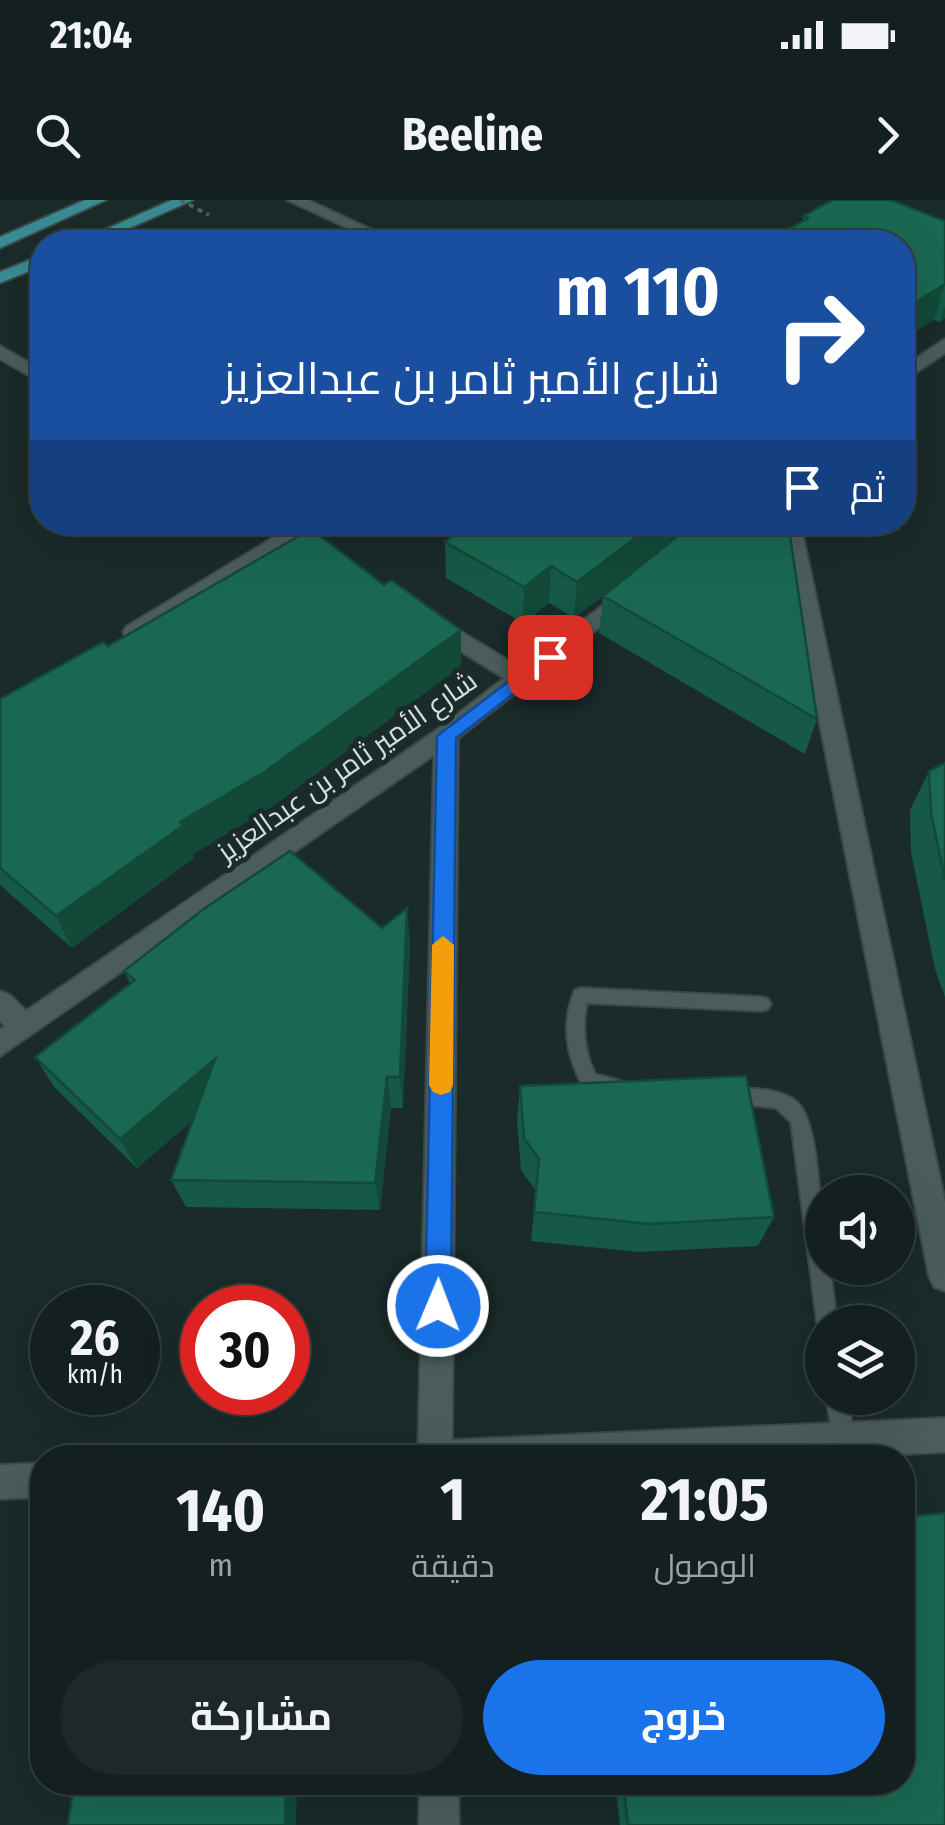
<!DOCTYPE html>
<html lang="ar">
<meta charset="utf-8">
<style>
body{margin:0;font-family:"Fira Sans Condensed",Cairo,sans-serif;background:#1d2828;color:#f1f3f6;direction:rtl;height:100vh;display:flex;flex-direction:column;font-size:38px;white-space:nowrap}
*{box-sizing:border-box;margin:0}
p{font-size:32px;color:#9da3a4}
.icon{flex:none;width:55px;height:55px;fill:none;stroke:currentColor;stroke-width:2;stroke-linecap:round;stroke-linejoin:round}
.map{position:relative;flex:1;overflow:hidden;direction:ltr}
.drawer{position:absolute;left:30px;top:1245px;width:885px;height:350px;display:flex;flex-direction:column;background:#14201f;border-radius:40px;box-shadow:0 10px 40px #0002,0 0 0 2px #333e3d;direction:rtl}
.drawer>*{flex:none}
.banner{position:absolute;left:30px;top:30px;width:885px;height:305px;border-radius:40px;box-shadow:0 10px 40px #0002,0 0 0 2px #333e3d;direction:rtl;background:#1a4fa0;color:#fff;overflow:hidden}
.buttons{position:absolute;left:805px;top:975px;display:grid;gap:20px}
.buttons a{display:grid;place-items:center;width:110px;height:110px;border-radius:50%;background:#14201f;box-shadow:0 10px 40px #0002,0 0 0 2px #333e3d;font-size:50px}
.speed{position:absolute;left:30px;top:1085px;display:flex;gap:20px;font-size:50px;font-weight:700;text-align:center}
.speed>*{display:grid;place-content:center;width:130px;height:130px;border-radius:50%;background:#14201f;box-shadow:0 10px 40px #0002,0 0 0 2px #333e3d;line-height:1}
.speed small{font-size:25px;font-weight:400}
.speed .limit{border:15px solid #d22;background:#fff;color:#111}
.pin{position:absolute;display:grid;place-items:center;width:85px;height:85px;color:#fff;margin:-42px;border-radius:20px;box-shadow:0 5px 15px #0006}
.me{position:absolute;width:110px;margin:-55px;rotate:1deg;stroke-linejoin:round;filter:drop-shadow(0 0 8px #0008)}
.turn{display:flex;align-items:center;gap:35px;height:210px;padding:0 30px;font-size:45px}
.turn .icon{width:130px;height:130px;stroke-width:2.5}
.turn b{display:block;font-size:70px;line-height:85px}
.then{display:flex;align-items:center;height:95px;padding:0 30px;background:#0003;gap:20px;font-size:38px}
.eta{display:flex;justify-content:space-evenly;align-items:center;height:170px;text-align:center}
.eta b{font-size:60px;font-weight:700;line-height:70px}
.button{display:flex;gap:20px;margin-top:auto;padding:20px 30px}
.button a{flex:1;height:115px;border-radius:60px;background:#1a73e8;color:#fff;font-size:40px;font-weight:700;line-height:115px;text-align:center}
.button a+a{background:#1d2828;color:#f1f3f6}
.status{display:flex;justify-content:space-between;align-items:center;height:70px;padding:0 50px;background:#14201f;direction:ltr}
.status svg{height:28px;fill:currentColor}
header{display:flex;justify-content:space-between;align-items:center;height:130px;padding:0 30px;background:#14201f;font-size:45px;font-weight:700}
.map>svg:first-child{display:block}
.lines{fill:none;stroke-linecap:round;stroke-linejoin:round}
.service-casing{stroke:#3b4847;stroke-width:4}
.minor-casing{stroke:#3b4847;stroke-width:4}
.primary-casing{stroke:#3b4847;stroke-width:4}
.service{fill:#4b5d5b;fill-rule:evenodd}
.minor{fill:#4b5d5b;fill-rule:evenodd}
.primary{fill:#398c93;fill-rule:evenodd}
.path-bridge{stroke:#536260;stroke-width:4;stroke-dasharray:5 5;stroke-linecap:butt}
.wall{fill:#165946}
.shaded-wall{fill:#124939}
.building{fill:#1a6851;stroke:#124939;stroke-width:2.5}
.route{fill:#1a73e8;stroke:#114b97;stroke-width:2.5}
.slow{fill:#f59e0b}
.labels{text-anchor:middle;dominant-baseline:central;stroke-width:10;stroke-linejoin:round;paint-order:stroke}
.street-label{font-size:28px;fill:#d6e0df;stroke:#1a2b29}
</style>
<div class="status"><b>21:04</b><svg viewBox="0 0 49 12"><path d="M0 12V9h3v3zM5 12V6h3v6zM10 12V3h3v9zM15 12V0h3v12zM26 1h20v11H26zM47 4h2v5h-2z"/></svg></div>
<header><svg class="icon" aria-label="forward" viewBox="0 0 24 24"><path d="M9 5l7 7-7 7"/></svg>Beeline<svg class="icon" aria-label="search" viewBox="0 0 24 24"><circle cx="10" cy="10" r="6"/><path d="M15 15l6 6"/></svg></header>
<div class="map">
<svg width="945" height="1625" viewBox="0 0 945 1625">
<rect width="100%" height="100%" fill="#1a2b29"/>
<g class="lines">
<!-- service casing -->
<g class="service-casing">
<path id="service" d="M581,788l181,9 6,2 3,5 -3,5 -6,2 -175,-8c-5,24 -3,48 8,71l26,7 3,6 -3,6 -6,2 -32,-9c-17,-30 -22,-64 -8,-96z
M730,888c22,1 49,-1 67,14 24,20 25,133 25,166h8l7,54h-15v8l-5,-8 -26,-200 -15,-14 -52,-6 -3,-6 3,-6z
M826,1198h22l6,42 -3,8 -8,3 -8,-3z"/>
</g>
<!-- minor casing -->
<g class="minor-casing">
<path id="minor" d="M287,0h21l90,42h-20z
M945,139v14l-43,29v-14z
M0,146l42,24v13l-42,-24z
M299,322h25l-182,115h-16l-3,-5 3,-5z
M780,322h20l145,680v89l-11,-4 -5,-11z
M628,387l8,2 3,5 -3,5 -178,139 -6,702 493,-22v34l-122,6h-405l16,-703 -434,301v-27l5,-3 -5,-5v-30l10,4 16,16 412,-282 66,-51 -81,-50 -3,-5 3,-5h16l80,49z
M42,1263v34l-42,2v-34z
M420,1582h38l1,43h-40z"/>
</g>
<!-- primary casing -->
<g class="primary-casing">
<path id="primary" d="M85,0h21l-106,48v-11z
M172,0h21l-95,42h-21z
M42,55v11l-42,17v-11z"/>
</g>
<!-- service -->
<use href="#service" class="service"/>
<!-- minor -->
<use href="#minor" class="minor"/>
<!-- primary -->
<use href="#primary" class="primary"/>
<!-- path-bridge -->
<path class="path-bridge" d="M180,0l29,15"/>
</g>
<!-- wall -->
<path class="wall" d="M803,16l142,5v97l-5,4 -6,-2 -132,-98z
M447,322h341l29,197 -12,35 -206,-121 4,-37 39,-30 -68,52 -25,-15 -26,20 -77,-45 -1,-36 16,-11z
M108,446l353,20 -188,140 -80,48 1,4 -122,90 -72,-63v-186z
M945,563v234l-10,-28 -24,-117 -1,-42 19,-39z
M407,708l3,36 -7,164h-12l-11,102 -194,-3 -15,-27 22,-60 -56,48 -82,-80 -20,-31 95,-74 -6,-12 258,-43z
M520,886l254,131 -16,29 -119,6 -108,-11 5,-50 -15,-21 -4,-50z
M615,1582h287l43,43h-325z"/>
<!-- shaded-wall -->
<path class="shaded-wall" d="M945,84l-11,36 -32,20v-29z
M945,106v12l-5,4z
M656,322h41l-123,96 3,-36z
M551,366l-2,37 -26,20 1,-36z
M461,430v36l-188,140 -80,48 1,4 -122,90 -16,-32 124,-94z
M407,708l3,36 -7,164 -3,-31z
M215,859l13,32 -91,77 -17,-29z
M387,877l4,31 -11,102 -5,-27z
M286,1582h11l-1,43h-11z"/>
<!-- building -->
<path class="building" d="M833,0h58l54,21v63l-43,27v-69h-136l42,-24 -5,-2z
M473,322h183l-79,60 -26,-16 -27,21 -79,-45z
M695,322h93l29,197 -214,-123z
M311,329l73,56 7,-5 70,50 -195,141 -86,51 4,3 -128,91 -56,-48v-169l103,-57 5,4z
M945,563v117l-14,-67 -2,-42z
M290,651l92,77 25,-20 -7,169h-13l-12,106 -204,-3 44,-121 -95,80 -85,-82 100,-77 -11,-9 81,-63z
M746,876l28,141 -125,7 -115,-12 5,-53 -15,-21 -4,-52z
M945,1313v312h-317l-5,-43h279v-265z
M74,1582h212l-1,43h-217z
M533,1582h33l-32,3z"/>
<!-- route -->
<path class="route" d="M550,450l9,7 -3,4 -100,77 -5,568 -4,9 -9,3 -10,-3 -3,-9 12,-570z"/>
<!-- slow -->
<path class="slow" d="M443,736l11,9 -1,140 -3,7 -9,3 -8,-3 -4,-7 3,-140z"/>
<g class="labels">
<!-- street labels -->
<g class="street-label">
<text transform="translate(347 566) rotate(-35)">شارع الأمير ثامر بن عبدالعزيز</text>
</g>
</g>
</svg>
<div class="buttons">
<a><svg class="icon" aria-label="sound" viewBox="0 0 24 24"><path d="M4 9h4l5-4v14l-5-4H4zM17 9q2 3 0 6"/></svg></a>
<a><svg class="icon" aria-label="layers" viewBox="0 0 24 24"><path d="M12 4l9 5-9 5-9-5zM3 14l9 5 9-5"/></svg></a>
</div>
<div class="speed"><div>26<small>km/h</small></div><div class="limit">30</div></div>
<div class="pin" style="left:550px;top:457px;background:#d93025"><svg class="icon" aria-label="arrive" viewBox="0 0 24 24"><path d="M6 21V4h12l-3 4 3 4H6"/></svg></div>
<svg class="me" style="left:438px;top:1106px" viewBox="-20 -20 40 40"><circle r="17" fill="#1a73e8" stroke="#fff" stroke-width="3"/><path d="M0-11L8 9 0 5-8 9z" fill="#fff"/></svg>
<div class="banner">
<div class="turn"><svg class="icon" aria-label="right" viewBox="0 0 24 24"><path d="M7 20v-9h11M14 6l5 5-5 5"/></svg><div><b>110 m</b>شارع الأمير ثامر بن عبدالعزيز</div></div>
<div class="then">ثم<svg class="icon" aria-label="arrive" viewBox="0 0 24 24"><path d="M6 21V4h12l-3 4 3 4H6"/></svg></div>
</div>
<section class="drawer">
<div class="eta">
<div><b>21:05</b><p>الوصول</p></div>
<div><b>1</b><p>دقيقة</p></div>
<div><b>140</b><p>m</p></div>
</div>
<div class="button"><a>خروج</a><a>مشاركة</a></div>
</section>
</div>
